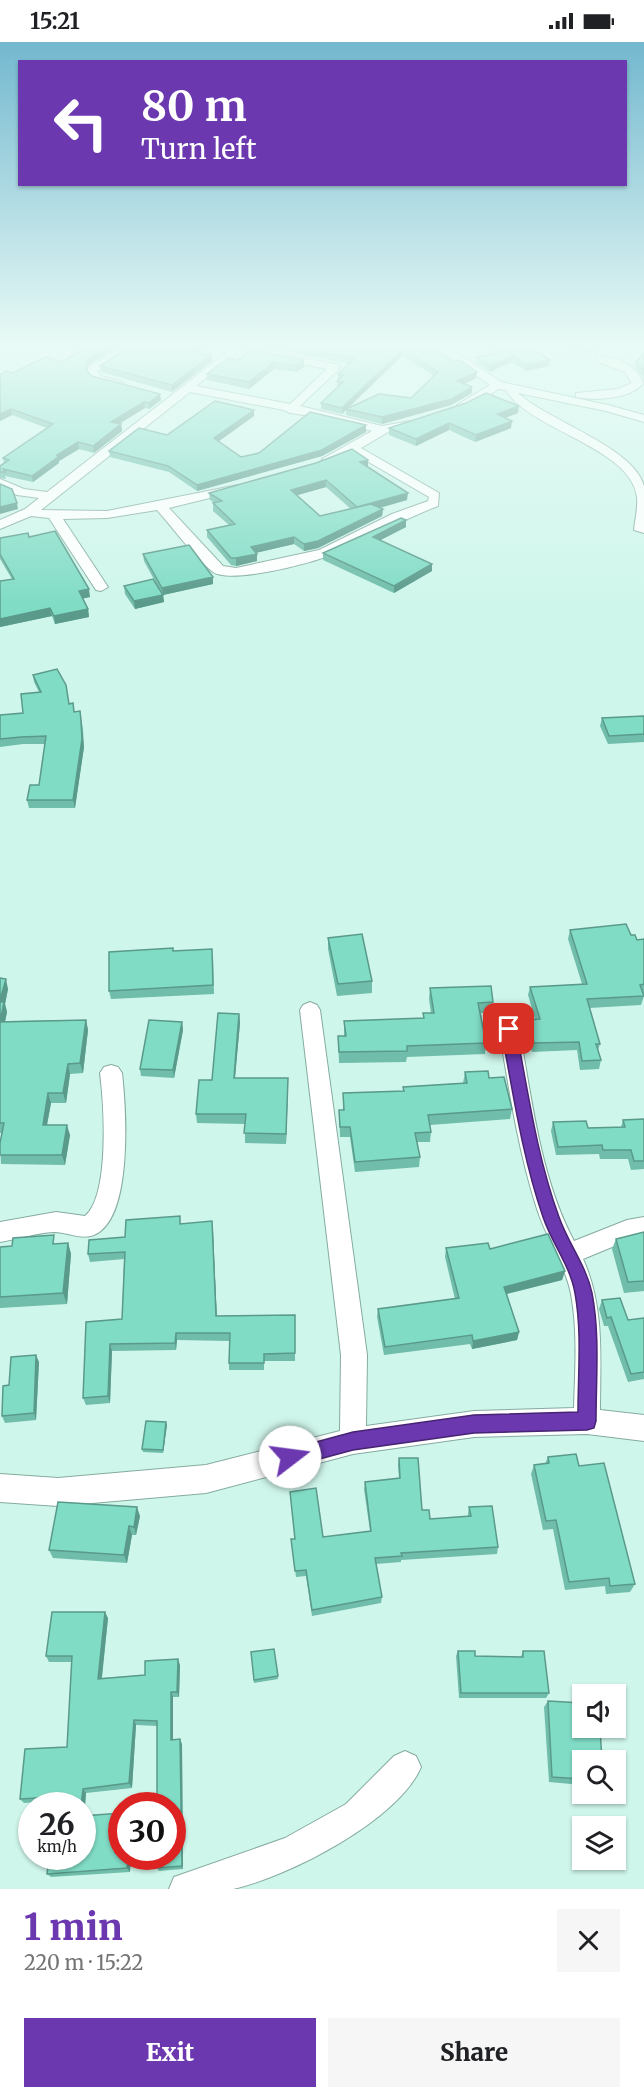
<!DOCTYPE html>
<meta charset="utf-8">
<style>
body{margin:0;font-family:Merriweather,serif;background:#f6f6f6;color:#202124;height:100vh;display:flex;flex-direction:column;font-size:22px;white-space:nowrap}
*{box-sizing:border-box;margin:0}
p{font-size:20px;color:#757577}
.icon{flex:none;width:33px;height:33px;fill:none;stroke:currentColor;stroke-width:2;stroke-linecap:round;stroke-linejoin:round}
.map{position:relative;height:1847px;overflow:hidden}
.sheet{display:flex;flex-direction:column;background:#fff;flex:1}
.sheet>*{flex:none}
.guide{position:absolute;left:18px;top:18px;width:609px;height:126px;border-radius:0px;box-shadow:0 2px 4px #0004;background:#6b38b0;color:#fff;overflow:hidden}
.tools{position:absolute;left:572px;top:1642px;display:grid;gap:12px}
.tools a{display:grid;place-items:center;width:54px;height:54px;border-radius:0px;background:#fff;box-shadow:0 2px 4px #0004;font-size:30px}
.speed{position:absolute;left:18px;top:1750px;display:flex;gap:12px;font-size:30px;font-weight:700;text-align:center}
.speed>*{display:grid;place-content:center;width:78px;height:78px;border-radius:50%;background:#fff;box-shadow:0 2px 4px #0004;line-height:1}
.speed small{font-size:15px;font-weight:400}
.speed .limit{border:9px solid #d22;background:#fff;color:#111}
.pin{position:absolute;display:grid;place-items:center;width:51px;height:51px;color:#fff;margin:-26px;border-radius:12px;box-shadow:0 3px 9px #0006}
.me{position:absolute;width:66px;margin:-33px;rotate:75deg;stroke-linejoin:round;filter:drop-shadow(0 0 4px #0008)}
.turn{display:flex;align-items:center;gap:21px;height:126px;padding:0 24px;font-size:27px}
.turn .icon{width:78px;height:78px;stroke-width:2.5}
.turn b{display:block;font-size:42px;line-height:51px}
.round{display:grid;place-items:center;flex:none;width:63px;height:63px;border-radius:0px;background:#f6f6f6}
.overview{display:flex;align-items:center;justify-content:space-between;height:102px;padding:0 24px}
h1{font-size:36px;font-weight:800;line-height:45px;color:#6b38b0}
.cta{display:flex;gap:12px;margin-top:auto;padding:12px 24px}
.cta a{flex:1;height:69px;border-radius:0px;background:#6b38b0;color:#fff;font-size:24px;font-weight:800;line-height:69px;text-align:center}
.cta a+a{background:#f6f6f6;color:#202124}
.status{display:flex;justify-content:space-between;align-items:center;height:42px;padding:0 30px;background:#fff;direction:ltr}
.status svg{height:16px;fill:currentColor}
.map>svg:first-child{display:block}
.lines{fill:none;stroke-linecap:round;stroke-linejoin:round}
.street-casing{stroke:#85aba0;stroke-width:2}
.street{fill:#fff;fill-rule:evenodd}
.wall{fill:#6fbdaa;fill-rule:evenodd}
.shaded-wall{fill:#5a9a8b}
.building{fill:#81dcc6;stroke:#5a9a8b;stroke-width:1.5}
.route{fill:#6b38b0;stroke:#462472;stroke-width:1.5}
</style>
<div class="status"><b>15:21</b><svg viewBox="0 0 49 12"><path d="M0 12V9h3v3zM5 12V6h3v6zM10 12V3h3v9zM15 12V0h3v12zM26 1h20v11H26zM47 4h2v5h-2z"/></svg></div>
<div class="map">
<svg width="644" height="1847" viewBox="0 0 644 1847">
<rect width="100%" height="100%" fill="#cff6eb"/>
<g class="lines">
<!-- street casing -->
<g class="street-casing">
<path id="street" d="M126,303h12l-41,26 4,5 23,7v4l-31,-7 -5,-5v-7z
M236,303h11l-51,41 94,18 37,-35 -78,-16 -1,-2 5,-3 86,17v4l-39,37 82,20 40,-7v4l-32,8 -29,17 78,45 -1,13c-37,14 -71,34 -108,49 -20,9 -100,29 -117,17 -19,-15 -39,-43 -56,-62l-50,8 -44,1 45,68 -7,4 -5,-1 -47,-72 -18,-2 -31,13v-9l25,-11 14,-11 -22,-3 -17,-7v-9l24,10 23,3zM190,350l94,18 6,3 41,6 41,12 -50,28 6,4 25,-10 76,44 -1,4 -36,13 -73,36 -83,18 -13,-2 -54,-58 69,-17v-6l-131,26 -66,-1z
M434,303h12l55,37 107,23 36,10v7l-38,-11 -88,-18c30,28 116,54 126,93 0,14 0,33 0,47l-10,-3c1,-10 4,-22 3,-33 -6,-50 -108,-67 -131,-107l-7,-1 -34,20h-8v-4l33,-20z
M596,315c17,-3 43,9 47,27 -14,15 -47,17 -67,13v-4l42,-4 14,-6 -7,-11 -29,-11z
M310,960l7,3 3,5 47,345 -1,71 108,-15 100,-3c1,-38 4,-76 -3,-114 -6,-30 -25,-56 -34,-85 -19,-59 -28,-120 -38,-180l3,-6 7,-2 7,2 3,6c13,70 21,148 55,212l53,-21 17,-3v20l-15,3 -46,19c22,48 17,100 17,151l44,5v26l-57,-7 -113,3 -121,17 -147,39 -148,13 -58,-4v-28l58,4 148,-13 134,-34 1,-76 -41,-345 3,-5z
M111,1023l7,2 4,6c4,35 12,151 -31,163 -12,3 -25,-4 -37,-4 -18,1 -36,7 -54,10v-20l56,-10 29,4c25,-21 19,-112 15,-143l4,-6z
M405,1709l11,5 5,11c-22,53 -133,110 -188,122 -19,0 -44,0 -64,0l5,-12 111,-39 61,-34 48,-48z"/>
</g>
<!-- street -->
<use href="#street" class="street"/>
</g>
<!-- wall -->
<path class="wall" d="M89,303h32l-34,21v5l5,5 69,24 -12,9 -4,-1 -26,16h2l1,7 -28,22 -15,-4 -20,12v2l-26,19 -28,-6 1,3 -6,-1v-12l4,-3 -1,-5 44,-30 -35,-13 -12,6v-46l13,-2 49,-11z
M170,303h39l-11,8 13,2 1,6 -40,31 -71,-20 -1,-6 66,-18z
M262,303h166l24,16 25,11 -1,6 -12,6 8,9 -21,12 -69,19 -36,-9v-6l-4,5 -21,-5v-6l17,-16h-1v-6l1,-1v-6l11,-10 -87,-18zM402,314l32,20 -23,22 -64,10z
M484,303h42l23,21 -23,5 -15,-9 -21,10 -14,-10 1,-5 19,-5z
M561,303h44l-20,8z
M644,308v36l-1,-9 -8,-9 1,-6 6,-7z
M238,318h66v7l-8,5 -22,-3 -25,20 -42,-9v-6z
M518,371l-13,5 6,10 -36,14 -26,-12 -33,16 -27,-11v-7z
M254,374l-35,25 22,16 18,-4 107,-28v7l-44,24 -125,35 -28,-19 -59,-15 -1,-6 58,-16z
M367,425l40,33 -27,8 3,1 -1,7 -64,32 -14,3 -10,-7 -38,9 1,8 -21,5 -5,-1 -24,-28v-7l22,-5 -16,-14v-8h2l-5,-3 -1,-7zM326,445l25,22 -31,7 -23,-21z
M406,478v7l-26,13 52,31 -38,22 -71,-33v-7z
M29,495l61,60 -7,1 5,11 1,8 -34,7 -3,-8 -52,11v-46l12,-2 -12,-20v-21z
M143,512l70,23v7l-50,11 1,7 -29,7 -10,-15 -1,-8 33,-1 -13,-24z
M33,633l36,29 6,8 5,-1 3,18 1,18 -9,61h-46l-2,-8 12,-15 6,-41h-22l-23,3v-32l23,-2 16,-21 -5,-10z
M644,674v26l-36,2 -8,-18 2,-8z
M570,888l61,5 6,5 7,-1v54h-1l1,3 -3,9 -52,3 11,36 -2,6 3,10 -2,9 -19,1 -3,-20 -45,2 -6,-23 2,-9 7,-1 -7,-24 2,-8 52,-3 -14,-45z
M328,896l44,43v12l-35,3 -9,-47z
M173,909l40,6 1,37 -103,5 -2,-8z
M0,936l8,11 -3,15 2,8 -2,9 81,-1 2,10 -5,43 -13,1 -4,29h-15l-4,22 23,10 -5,30 -64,-1 -1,-21 2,-10h-2z
M430,946l63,14 -1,11h-11l5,30 -1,11 -78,3 -1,5 -67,1 -1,-27h6v-15l79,-3v-5h8l-2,-14z
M239,972l1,9 -5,55h53l-2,66 -41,-1v-19l-48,-1 -1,-9 16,-34z
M182,980l1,8 -9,48 -33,-2 -1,-7z
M465,1030l24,6 23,31 -2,10 -80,6 1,7 -1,10h-13l3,15 -1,10 -64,5 -5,-35h-10l-1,-27h4v-17l60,-2v-4l60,-4z
M644,1077v50l-13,1 -3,-11h-28l-1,-5 -43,1 -5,-24 2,-9 35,6 33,-1 2,-7z
M212,1179l5,95 78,-1v46h-31v9h-35v-29l-52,-1 -1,10 -64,1 -2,52 -24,2 -3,-7 39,-79 2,-60 -34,3 -2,-8 37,-17 57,-13z
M644,1190v59l-20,2 -12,-44 4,-10z
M68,1201l3,11 -4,50 -67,4v-61z
M446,1206l44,1 75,22 -3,9 -55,14 12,38 -2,8 -45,9 -2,-5 -86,11 -7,-38 1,-8 77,-10 -10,-42z
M602,1258l26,20 16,-2v61l-16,3 -20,-56h-4l-5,-17z
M39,1320l-3,58 -31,3 -3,-7 7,-31z
M167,1383l-4,28 -20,-1 -1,-3z
M548,1415l31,9 56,118 -5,8 -24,2 -1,-8 -40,4 -12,-61 -10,1 -12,-56 3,-9 11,-1z
M399,1416l23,52 8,9 38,-2v-3l1,-7 29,40 -1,7 -96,6v2l-25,2 6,33 -1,6 -69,13 -6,-40 -10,1 -5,-38h4l-5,-47 33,45 47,-6 -6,-42 1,-7 34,-3 -1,-14z
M140,1474l-4,19h-4l-5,28 -74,-5 -4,-8z
M108,1576l-6,60 43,-3 35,-10 -1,32h-6v43l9,4 1,125 -24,2 -2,-3v-142l-21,-1 -4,63 -46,5 -2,23 38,41h9l-1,15 -79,5 -4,-3 6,-73 -29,2 -4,-4 47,-52 5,-85h-23l-3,-6z
M458,1609l17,5 46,1 2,-6 26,42 -3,5h-87l-3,-42z
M251,1610l27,24v3l-24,4z
M548,1659l34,60v24l-33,-3 -5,-75z"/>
<!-- shaded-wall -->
<path class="shaded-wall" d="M111,303h10l-34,21 -1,11v-17z
M200,303h9l-18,12v-6z
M591,303h14l-20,8 1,-6z
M402,308v6l-60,58v-6z
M211,313l1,6 -40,31v-7z
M512,314l-1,6 -21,10v-6z
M304,318v7l-8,5v-6z
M550,318l-1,6 -23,5 1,-6z
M274,320v7l-25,20v-7z
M477,330l-1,6 -19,10v-7z
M472,345v6l-21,12 -69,19v-7z
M160,352l1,6 -12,9v-6z
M144,360l1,6 -33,20 -1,-6z
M519,364l-1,7 -22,8 1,-7z
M11,367l1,6 -12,6v-7z
M254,368v6l-39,28 -1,-6z
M512,379l-1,7 -36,14 1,-7z
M449,381v7l-33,16v-7z
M121,382l1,7 -28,22 -1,-7z
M366,383v7l-44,24 -125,35v-6z
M78,400l1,7 -20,12v2l-26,19 -1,-6 25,-21z
M368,418v7l-8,-5z
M326,438v7l-35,10v-7z
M408,451l-1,7 -50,14v-7z
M17,461l1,6 -18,5v-7z
M383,467l-1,7 -64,32 -14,3v-7z
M406,478v7l-33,17v-7z
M294,495v7l-43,10v-7z
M257,512v7l-21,5v-8z
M432,522v7l-38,22v-7z
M213,535v7l-50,11 1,7 -29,7 -1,-8 29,-6 -1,-7z
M89,547l1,8 -9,2 -2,-8z
M50,566l2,8 -52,11v-8z
M88,567l1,8 -34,7 -1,-8z
M81,679l3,26 -9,61 -2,-8z
M6,937l2,10 -3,15 2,8 -4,20 -3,-10v-22z
M239,972l1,9 -6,65v-10z
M86,978l2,10 -5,43 -3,-10z
M182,980l1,8 -9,48 -1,-8z
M68,1022l2,10 -4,29 -3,-10z
M288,1036v10l-2,56v-10z
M48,1051l3,10 -6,32 -2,-10z
M67,1083l3,10 -5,30 -3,-10z
M212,1179l1,8 4,94 -1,-7z
M68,1201l3,11 -4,50 -4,-11z
M565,1229l-3,9 -60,15 2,-8z
M519,1290l-2,8 -45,9 1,-8z
M176,1291l1,7 -1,10 -1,-7z
M110,1302l2,7 -2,52 -2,-7z
M36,1313l3,7 -3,58 -2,-7z
M166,1380l1,3 -4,28v-3z
M137,1465l3,9 -4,19 -2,-8z
M129,1484l3,9 -5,28 -3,-8z
M105,1570l3,6 -7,66 -3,-5z
M178,1617l2,6 -1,32 -2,-5z
M171,1650l2,5v48l-2,-5z
M134,1678l2,5 -4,63 -3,-5z
M180,1697l2,5 1,125 -1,-3z
M83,1747l3,4 -2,27 -2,-2v-12h-1z
M128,1815h3l-1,15 -3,-4z"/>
<!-- building -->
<path class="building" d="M89,303h22l-25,15v10l6,6 68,18 -11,9 -5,-1 -33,20 10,2 -28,22 -15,-4 -21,13 1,2 -26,19 -29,-7 2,3h-5v-6l9,-6 -6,-2 50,-34 -42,-15 -11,5v-27h1l-1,-1v-11l6,-4 7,2 32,-16 17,5z
M133,303h17l16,3 4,-3h30l-9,6 20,4 -39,30 -72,-19z
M285,303h143l24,16 8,-1 17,12 -20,9 15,6 -20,12 -70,18 -36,-8 33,-15 32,4 27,-26 -36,-22 -60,58 -21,-5 22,-21 -6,-1 6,-6 -5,-1 16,-15z
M494,303h32l24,15 -23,5 -15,-9 -22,10 -13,-9 27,-6z
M580,303h11l-5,2z
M250,308l54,10 -8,6 -22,-4 -25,20 -42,-8 21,-16 10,2z
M644,311v19v-1l-8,-9z
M486,351l33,13 -22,8 15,7 -36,14 -27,-12 -33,16 -27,-11 77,-25z
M215,359l39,9 -40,28 27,19 18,-4 51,-41 56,13 -44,25 -125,35 -29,-19 -59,-15 30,-23 28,7z
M352,407l16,11 -8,2 48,31 -51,14 -31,-27 -35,10 29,26 51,-12 12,5 -65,32 -14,3 -10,-7 -43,10 6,7 -21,4h-5l-24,-28 28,-6 -22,-21 9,-2 -13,-8 107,-30z
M0,442l12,5 5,14 -17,4z
M401,476l5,2 -33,17 59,27 -38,22 -71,-33z
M55,489l34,58 -10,2 9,18 -34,7 -4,-8 -50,11v-38l14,-2 -14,-25v-16l28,-5 1,4z
M189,503l24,32 -51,11 -19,-34z
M153,537l10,16 -29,6 -10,-15z
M57,627l9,16 3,19 4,-1 1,9 6,-1 1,10 1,18 -9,61h-46l3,-15h9l7,-49 -25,1 -21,2v-24l23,-2 -2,-19 20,-2 -8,-17z
M644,674v18l-35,2 -7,-18z
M626,882l5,11h4l2,5 7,-1v45l-4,1 4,11 -57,3 13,45h-4l5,16 -19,1 -3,-19 -45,1 -6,-23 12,-1 -10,-32 57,-3 -17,-54z
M362,892l10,47 -34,3 -10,-46z
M173,906v3l39,-2 1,36 -104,6v-39z
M0,936l6,1 -6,21z
M491,944l2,16 -15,1 8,40 -79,3v5l-68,1 -1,-16h8l-2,-15 80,-3 -1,-5h11l-4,-25z
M0,960h4l-4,20 86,-2 -6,43 -12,1 -5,29h-15l-5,32h24l-5,30h-62v-12l4,-20h-4z
M218,971l21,1 -5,64h54l-2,56 -42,-1 2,-19h-50l3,-34h13z
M149,978l33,2 -9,48 -33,-1z
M488,1029l1,7 15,-1 8,32 -84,6 3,17 -16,1 5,24 -65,5 -5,-35h-10l-1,-17h5l-1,-17 61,-2 -1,-4 64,-4 -2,-11z
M644,1077v42h-10l-3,-11h-28l-1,-5 -44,2 -5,-25 33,-1 2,7 37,-1 -2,-7z
M180,1174v8l32,-3 4,95 79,-1v38l-31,1v9h-35l1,-30h-54l-1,10 -65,1 -2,52 -25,2 3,-76 36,-3 3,-67 -37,2 1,-14 36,-3 1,-17z
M644,1190v49l-16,1 -12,-43z
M548,1192l17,37 -61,16 15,45 -46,9 -1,-6 -87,12 -7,-38 81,-11 -13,-50 42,-5 2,6z
M54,1193l-1,9 15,-1 -5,50 -63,4v-50l12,-1 1,-8z
M620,1256l8,22 16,-2v54l-13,2 -20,-57 -4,1 -5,-18z
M36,1313l-2,58 -32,3 1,-30 6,-1 2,-28z
M146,1379l20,1 -3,28 -21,-1z
M576,1412l3,12 25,-3 31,121 -25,2 -1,-8 -40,4 -13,-62 -10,1 -12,-56 15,-2 -1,-6z
M399,1416h19l4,52h7l1,9 41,-3 -2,-9 23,-1 6,41 -97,6 1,3 -27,2 7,39 -70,13 -6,-40 -11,1 -4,-32h4l-5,-47 26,-4 7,49 48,-6 -6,-49 35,-4z
M58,1460l79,5 -3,20 -5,-1 -5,29 -75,-5z
M52,1570h53l-7,67 47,-4v-14l33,-2 -1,33h-6v48l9,-1 2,127 -25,2v-11h15v-51h-15v-85l-23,-1 -5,63 -46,6 -2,17h-29l1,-9 -33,2 5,-50 42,-2 5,-91h-26z
M274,1607l4,27 -24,4 -3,-28z
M458,1609h17v5l48,1v-6h21l5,42h-88z
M548,1659l34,2v25h18l2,33h-20v18l-30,-2z
M122,1771v44h6l-1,11 -80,6 2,-17h33v-41z"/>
<!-- sky -->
<linearGradient id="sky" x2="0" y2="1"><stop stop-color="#73b8cf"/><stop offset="0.54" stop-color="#e9fbf6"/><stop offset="1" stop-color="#e9fbf6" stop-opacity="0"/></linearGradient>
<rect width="644" height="561" fill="url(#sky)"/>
<!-- route -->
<path class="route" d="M509,982l7,5c12,63 21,128 43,188 9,26 27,48 33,76 8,41 4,86 4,128l-2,7 -7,2 -113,3 -121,17 -63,17 -7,-3 -3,-7 3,-6 70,-19 121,-17 104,-3c0,-39 4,-80 -3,-119 -5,-28 -23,-49 -32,-76 -21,-61 -30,-125 -42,-188z"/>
</svg>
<div class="tools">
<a><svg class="icon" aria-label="sound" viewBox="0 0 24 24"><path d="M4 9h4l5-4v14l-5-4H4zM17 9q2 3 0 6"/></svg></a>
<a><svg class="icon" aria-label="search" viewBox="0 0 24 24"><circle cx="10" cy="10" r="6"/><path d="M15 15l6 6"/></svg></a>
<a><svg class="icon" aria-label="layers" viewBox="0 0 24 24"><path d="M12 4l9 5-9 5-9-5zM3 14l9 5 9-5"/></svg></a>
</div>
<div class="speed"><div>26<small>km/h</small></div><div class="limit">30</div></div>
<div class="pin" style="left:509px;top:987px;background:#d93025"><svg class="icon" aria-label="arrive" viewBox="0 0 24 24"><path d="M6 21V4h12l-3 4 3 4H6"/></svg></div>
<svg class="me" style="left:290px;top:1415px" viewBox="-20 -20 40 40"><circle r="19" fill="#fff"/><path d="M0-13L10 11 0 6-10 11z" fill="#6b38b0"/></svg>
<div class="guide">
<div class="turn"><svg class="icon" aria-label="left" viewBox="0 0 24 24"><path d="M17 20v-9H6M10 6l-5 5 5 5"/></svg><div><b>80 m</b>Turn left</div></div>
</div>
</div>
<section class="sheet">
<div class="overview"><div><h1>1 min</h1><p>220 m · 15:22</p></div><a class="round"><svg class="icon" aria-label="close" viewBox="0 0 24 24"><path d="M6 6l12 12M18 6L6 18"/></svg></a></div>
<div class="cta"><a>Exit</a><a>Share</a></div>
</section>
